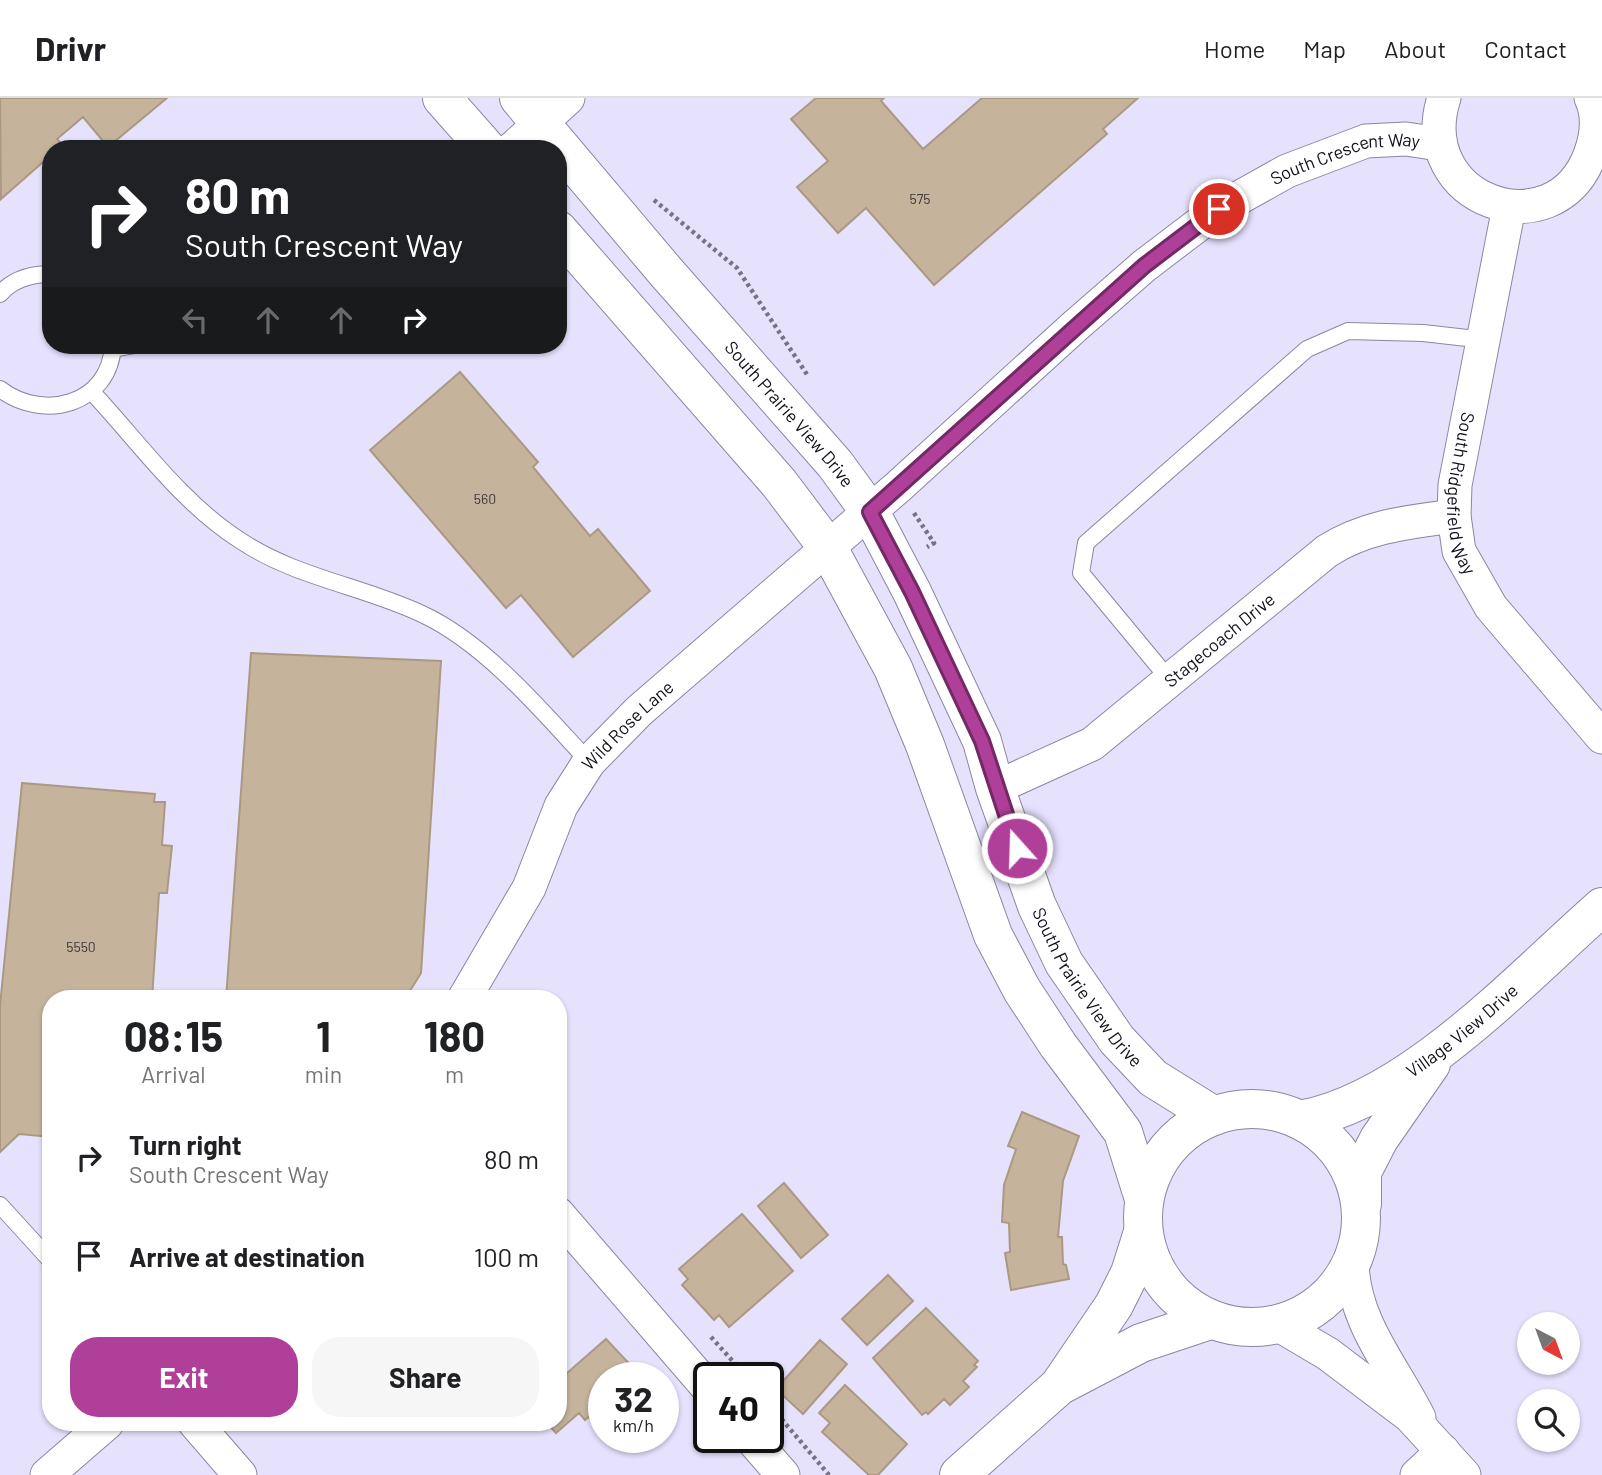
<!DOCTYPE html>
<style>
body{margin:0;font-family:Barlow,sans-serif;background:#f6f6f6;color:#202124;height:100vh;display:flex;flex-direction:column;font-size:26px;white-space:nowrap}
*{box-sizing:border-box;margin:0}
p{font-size:23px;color:#757577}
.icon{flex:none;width:38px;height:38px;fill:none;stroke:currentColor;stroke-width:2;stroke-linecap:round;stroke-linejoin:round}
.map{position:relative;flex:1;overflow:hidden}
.side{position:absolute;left:42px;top:892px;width:525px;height:441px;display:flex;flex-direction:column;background:#fff;border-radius:28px;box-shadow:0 2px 5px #0004}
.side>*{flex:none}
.guide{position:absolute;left:42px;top:42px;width:525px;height:214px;border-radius:28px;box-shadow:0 2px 5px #0004;background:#202124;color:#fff;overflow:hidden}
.needle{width:46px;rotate:139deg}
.tools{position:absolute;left:1517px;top:1214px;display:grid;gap:14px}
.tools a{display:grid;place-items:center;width:63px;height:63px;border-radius:50%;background:#fff;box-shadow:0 2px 5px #0004;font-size:35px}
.speed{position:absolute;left:588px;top:1264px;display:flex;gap:14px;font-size:35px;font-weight:700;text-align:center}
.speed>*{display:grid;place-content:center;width:91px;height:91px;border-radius:50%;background:#fff;box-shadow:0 2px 5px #0004;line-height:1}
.speed small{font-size:18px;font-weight:400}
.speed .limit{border:4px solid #111;border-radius:10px;background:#fff;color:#111}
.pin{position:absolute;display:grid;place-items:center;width:60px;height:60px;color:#fff;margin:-30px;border:4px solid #fff;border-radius:50%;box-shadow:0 2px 7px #0007}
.me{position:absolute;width:77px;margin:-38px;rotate:340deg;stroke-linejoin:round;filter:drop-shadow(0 0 5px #0008)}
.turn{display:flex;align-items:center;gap:24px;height:147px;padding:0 28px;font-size:32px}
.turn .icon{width:91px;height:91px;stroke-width:2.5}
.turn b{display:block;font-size:49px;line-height:60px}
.lanes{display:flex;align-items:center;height:66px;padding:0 28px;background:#0003;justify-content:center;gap:35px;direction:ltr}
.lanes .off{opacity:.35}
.eta{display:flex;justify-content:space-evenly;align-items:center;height:119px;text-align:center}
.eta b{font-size:42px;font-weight:700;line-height:49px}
.cta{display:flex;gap:14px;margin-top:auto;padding:14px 28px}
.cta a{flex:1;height:80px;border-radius:28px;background:#b03f9a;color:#fff;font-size:28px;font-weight:700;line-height:80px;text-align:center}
.cta a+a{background:#f6f6f6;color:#202124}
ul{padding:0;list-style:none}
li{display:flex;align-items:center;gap:21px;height:98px;padding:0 28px}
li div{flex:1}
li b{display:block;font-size:26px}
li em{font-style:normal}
header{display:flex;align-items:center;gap:42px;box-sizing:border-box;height:98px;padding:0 35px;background:#fff;border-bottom:2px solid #e0e0e0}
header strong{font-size:33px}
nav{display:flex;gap:38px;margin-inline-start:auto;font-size:24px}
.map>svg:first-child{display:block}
.building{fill:#c5b39c;stroke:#ab9983;stroke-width:2}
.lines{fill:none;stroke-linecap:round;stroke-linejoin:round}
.service-casing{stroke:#8a87a0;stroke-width:18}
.minor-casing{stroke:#8a87a0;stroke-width:35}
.tertiary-casing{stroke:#8a87a0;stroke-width:40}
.path{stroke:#767386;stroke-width:4.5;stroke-dasharray:3.5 3.5;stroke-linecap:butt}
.service{stroke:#fff;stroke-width:16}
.minor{stroke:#fff;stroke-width:33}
.tertiary{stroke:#fff;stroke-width:38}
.route-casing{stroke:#722964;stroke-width:18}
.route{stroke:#b03f9a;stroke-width:12}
.labels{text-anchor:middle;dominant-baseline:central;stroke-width:5;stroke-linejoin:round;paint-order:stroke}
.number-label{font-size:14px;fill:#3d3739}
.street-label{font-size:18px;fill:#100e18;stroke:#e6e2fe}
</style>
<header>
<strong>Drivr</strong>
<nav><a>Home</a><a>Map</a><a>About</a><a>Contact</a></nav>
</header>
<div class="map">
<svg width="1602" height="1377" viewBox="0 0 1602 1377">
<rect width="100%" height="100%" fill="#e6e2fe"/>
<!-- building -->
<path class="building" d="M0,0h167l-59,49 -25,-30 -26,22 6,6 -12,4v6l-50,44z
M816,0h68l-3,3 42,48 59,-51h156l-35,31 4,5 -173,151 -68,-77 -28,25 -41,-46 31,-26 -37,-42z
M460,274l78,90 -5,5 57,69 8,-7 52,62 -77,66 -52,-62 -15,13 -136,-158z
M251,555l190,8 -20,312 -16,26h-179z
M22,685l133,11 -1,8h11l-3,43 10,1 -5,47h-8l-7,106h-101v138l-32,-3 -19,18v-146z
M1022,1014l57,24 -16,45 -5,56h4l1,27 3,1 3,14 -58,11 -6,-37 5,-1 -1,-29 -7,-1 2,-37 12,-36 -8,-3z
M784,1085l44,52 -27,23 -43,-52z
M742,1116l51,57 -64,56 -10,-12 -5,5 -32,-35 6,-6 -9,-10z
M888,1177l25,26 -46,44 -25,-26z
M926,1210l52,53 -4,4 3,2 -14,14 6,6 -19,18 -6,-6 -16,15 -2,-2 -4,3 -49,-57z
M606,1241l33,35 -4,3h-31v27l-19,16 -6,-7 -23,20 -9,-10h11v-42z
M820,1242l27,24 -44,50 -27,-25z
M845,1287l62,59 -29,31h-9l-47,-43 8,-9 -11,-10z"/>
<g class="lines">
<!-- service casing -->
<g class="service-casing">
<path id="service" d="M0,196c13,-15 32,-20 51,-20
M113,251l22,-4
M0,291c43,33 110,16 113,-44
M91,293c48,51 90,112 150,150 56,37 122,45 181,73 63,29 121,98 167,148
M1168,580l-87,-105 5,-30 221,-194 41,-18 75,2 62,7
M0,1107l51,56"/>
</g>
<!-- minor casing -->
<g class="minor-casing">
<g id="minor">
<path d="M1444,0c-33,103 110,153 146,57 7,-19 10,-38 1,-57"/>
<path d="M512,51l56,-51"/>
<path id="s1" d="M1509,109l-54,278 -1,31 5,35 32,56 111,130"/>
<path id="s2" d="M995,690l97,-44 235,-193c39,-25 82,-29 127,-35"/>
<path id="s3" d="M464,901l65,-111 32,-82 28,-44 50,-51 259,-224 176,-160 70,-61 75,-57 68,-38 79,-30 40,-2 33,5"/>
<path d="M558,1116l151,175"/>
<path d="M1352,1164c1,60 41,104 67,156"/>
<path d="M1279,1227l49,29 82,62 54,59"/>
<path d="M195,1325l45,52"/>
<path d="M750,1339l33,38"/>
<path d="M47,1377l60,-52"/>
<path d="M1417,1377l26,-24"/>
</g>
</g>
<!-- tertiary casing -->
<g class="tertiary-casing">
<g id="tertiary">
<path d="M442,0l45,51"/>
<path id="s4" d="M519,0l147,174 169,192 35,48 42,80 70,149 13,47 42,118 27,57 53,77 36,38 61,38"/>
<path d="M558,132l221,253 49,65 65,120 32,77 68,190 29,55 36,55 65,87 21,67"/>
<circle cx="1252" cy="1120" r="109"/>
<path id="s5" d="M1300,1022c109,-19 220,-141 302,-213"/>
<path d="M1362,1106v-32l17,-33 52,-75"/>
<path d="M1061,1285l53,-78 16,-32 13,-41"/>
<path d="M959,1377l100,-89 82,-43 69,-23"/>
</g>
</g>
<!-- path -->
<path class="path" d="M654,102l83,68 71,108
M914,415l20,30 -7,4
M711,1239l36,40
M768,1305l61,72"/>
<!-- service -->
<use href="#service" class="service"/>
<!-- minor -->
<use href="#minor" class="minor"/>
<!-- tertiary -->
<use href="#tertiary" class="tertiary"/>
</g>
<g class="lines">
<!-- route casing -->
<g class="route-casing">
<path id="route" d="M1017,750l-35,-107 -70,-149 -42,-80 274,-246 75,-57"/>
</g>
<!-- route -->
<use href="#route" class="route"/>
</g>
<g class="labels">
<!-- number labels -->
<g class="number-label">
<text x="920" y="100">575</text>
<text x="485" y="400">560</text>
<text x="81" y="848">5550</text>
</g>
<!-- street labels -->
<g class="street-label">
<text stroke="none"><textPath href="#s3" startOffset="1246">South Crescent Way</textPath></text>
<text stroke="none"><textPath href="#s4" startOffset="416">South Prairie View Drive</textPath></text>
<text stroke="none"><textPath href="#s1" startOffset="292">South Ridgefield Way</textPath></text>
<text stroke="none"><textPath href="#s2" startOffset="271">Stagecoach Drive</textPath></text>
<text stroke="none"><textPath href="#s3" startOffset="322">Wild Rose Lane</textPath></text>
<text stroke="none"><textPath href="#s4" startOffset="1068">South Prairie View Drive</textPath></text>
<text stroke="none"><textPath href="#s5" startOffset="187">Village View Drive</textPath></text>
</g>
</g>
</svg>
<div class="tools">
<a><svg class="needle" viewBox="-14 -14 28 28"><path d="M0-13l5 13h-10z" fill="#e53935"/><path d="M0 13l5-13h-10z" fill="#757577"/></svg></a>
<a><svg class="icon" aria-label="search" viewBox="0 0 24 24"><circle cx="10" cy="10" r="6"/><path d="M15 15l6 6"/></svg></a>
</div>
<div class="speed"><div>32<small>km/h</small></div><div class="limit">40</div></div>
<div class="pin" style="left:1219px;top:111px;background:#d93025"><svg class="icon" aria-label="arrive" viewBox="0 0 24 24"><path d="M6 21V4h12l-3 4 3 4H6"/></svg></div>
<svg class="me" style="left:1017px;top:750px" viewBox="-20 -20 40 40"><circle r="17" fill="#b03f9a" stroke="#fff" stroke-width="3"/><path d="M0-11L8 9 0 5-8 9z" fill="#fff"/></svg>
<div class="guide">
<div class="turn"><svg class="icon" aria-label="right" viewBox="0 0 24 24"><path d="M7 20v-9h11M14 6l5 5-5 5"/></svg><div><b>80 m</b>South Crescent Way</div></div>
<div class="lanes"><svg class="icon off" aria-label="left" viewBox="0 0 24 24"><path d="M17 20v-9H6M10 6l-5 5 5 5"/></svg><svg class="icon off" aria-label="ahead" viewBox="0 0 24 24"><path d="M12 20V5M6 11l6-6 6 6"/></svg><svg class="icon off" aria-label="ahead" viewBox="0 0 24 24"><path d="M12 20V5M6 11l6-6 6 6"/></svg><svg class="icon" aria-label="right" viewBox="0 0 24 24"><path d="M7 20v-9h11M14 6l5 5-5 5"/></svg></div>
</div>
<section class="side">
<div class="eta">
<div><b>08:15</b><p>Arrival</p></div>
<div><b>1</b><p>min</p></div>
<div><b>180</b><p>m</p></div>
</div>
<ul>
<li><svg class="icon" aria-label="right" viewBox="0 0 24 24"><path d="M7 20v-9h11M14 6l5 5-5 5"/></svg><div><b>Turn right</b><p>South Crescent Way</p></div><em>80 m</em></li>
<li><svg class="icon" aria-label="arrive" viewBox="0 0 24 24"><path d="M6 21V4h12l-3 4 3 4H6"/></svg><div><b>Arrive at destination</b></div><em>100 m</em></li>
</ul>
<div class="cta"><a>Exit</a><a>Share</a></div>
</section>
</div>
